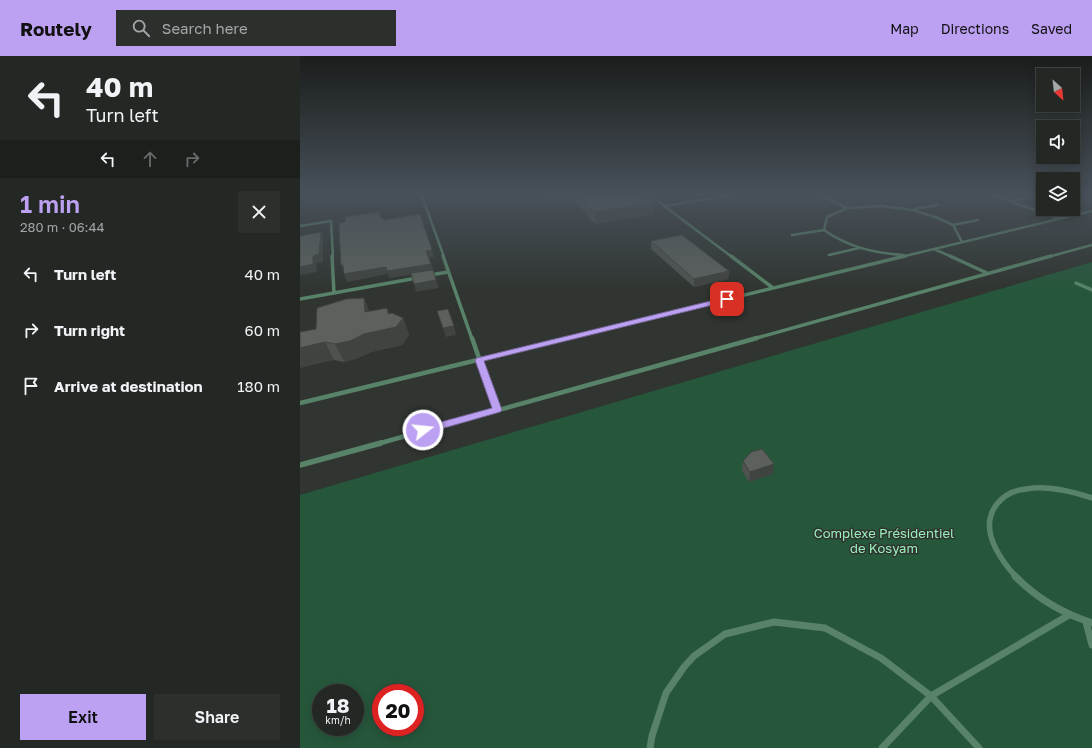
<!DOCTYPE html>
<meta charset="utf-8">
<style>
body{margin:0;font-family:"Golos Text",sans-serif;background:#2c302d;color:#f1f3f6;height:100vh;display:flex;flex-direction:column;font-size:15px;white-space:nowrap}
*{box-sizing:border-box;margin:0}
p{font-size:13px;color:#a3a6a7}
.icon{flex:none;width:22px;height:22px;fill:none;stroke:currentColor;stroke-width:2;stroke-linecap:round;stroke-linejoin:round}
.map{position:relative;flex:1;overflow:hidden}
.side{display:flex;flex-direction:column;background:#242825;width:300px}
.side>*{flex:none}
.banner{background:#242825;color:#f1f3f6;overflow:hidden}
.needle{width:26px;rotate:153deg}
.buttons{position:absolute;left:736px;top:12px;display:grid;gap:8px}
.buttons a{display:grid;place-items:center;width:44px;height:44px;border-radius:0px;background:#242825;box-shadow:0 2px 10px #0003,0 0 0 1px #414442;font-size:20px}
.speed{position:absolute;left:12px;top:628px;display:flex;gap:8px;font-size:20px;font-weight:700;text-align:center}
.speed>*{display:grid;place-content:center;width:52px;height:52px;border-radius:50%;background:#242825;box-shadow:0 2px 10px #0003,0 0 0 1px #414442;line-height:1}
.speed small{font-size:10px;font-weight:400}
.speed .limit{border:6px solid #d22;background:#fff;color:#111}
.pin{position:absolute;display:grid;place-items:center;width:34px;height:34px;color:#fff;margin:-17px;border-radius:8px;box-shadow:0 2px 6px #0006}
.me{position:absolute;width:44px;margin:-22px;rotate:74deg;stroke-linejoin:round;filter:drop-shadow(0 0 3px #0008)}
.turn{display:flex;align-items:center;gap:14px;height:84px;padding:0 20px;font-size:18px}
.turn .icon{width:52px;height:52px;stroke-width:2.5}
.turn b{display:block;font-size:28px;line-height:34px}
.lanes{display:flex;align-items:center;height:38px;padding:0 20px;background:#0003;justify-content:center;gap:20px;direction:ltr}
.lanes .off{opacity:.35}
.round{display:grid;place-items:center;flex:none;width:42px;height:42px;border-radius:0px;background:#2c302d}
.headline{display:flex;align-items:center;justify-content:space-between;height:68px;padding:0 20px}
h1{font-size:24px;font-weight:600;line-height:30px;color:#bca0f2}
.cta{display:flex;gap:8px;margin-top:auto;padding:8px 20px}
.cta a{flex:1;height:46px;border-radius:0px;background:#bca0f2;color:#111;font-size:16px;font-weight:600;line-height:46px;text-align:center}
.cta a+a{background:#2c302d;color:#f1f3f6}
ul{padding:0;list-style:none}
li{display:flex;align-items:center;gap:12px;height:56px;padding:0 20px}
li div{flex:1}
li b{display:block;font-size:15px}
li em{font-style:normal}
header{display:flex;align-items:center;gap:24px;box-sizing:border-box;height:56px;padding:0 20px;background:#bca0f2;color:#111}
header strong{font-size:19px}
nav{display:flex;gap:22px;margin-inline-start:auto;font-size:14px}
.search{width:280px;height:36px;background:#2c302d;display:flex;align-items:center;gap:10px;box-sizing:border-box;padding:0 14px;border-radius:0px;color:#a3a6a7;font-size:15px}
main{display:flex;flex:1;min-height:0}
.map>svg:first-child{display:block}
.green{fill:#26573b;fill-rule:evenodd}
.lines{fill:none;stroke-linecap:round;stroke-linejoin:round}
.service-far4{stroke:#588368;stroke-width:2.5}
.service-far3{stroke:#588368;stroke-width:3.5}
.service-far2{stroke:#588368;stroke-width:4.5}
.service-far1{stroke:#588368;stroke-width:5.5}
.service{stroke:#588368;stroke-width:7}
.wall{fill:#4f5350}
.shaded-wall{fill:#404441}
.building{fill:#5c615d;stroke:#404441}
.route{fill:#bca0f2;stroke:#7a689d}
.labels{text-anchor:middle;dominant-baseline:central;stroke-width:3;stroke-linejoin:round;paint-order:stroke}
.near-park-label{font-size:13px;fill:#98eeb9;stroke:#303531}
</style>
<header>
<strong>Routely</strong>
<div class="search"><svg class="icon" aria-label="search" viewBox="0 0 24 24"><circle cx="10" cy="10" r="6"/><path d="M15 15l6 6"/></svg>Search here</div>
<nav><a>Map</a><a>Directions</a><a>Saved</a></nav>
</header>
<main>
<section class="side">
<div class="banner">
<div class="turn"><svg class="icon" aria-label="left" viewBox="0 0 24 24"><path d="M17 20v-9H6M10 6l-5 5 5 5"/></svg><div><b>40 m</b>Turn left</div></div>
<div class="lanes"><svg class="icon" aria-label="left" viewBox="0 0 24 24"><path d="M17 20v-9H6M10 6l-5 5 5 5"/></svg><svg class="icon off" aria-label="ahead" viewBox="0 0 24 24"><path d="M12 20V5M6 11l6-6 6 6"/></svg><svg class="icon off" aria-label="right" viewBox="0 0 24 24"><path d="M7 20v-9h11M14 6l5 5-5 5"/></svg></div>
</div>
<div class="headline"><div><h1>1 min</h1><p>280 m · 06:44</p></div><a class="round"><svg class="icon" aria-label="close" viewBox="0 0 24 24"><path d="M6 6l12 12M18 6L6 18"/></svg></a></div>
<ul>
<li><svg class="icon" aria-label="left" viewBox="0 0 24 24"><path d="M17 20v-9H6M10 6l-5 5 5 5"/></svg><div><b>Turn left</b></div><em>40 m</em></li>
<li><svg class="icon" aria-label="right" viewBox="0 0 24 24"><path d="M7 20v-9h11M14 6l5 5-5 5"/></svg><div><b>Turn right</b></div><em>60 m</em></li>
<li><svg class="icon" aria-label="arrive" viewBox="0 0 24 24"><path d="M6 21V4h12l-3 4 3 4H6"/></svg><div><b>Arrive at destination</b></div><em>180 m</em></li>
</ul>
<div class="cta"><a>Exit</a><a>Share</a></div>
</section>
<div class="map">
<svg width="792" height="692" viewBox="0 0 792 692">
<rect width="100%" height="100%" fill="#303531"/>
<!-- green -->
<path class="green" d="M792,206v486h-792v-253zM21,637h34v34h-34zM81,637h34v34h-34z"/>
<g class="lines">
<!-- service-far4 -->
<path class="service-far4" d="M121,137l23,64
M347,137l85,64
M516,137l31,15 34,-2 32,4 25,8 15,7 9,17
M686,137l72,25
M0,138l10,-1
M710,145l33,-6
M365,150l80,-13
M547,152l-20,9 -3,13c24,17 50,23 79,25
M614,153l23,-4
M653,169l25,-5
M0,170l31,-5 2,36
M492,179l32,-5
M634,193l18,8
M529,199l30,-7
M601,201l191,-46
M748,201l44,-12"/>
<!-- service-far3 -->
<path class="service-far3" d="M32,200l2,37
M143,200l29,83
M431,200l42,32
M650,200l37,17
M130,219l18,-3
M776,227l16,7
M0,243l117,-21
M264,283l341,-83
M453,283l298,-83"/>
<!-- service-far2 -->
<path class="service-far2" d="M172,282l25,72
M0,347l268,-65
M77,388l380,-106"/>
<!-- service-far1 -->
<path class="service-far1" d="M0,409l81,-22
M716,521c-17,-19 -38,-49 -19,-73 7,-9 17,-14 29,-15 22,-4 45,2 66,9"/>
<!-- service -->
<path class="service" d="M715,520c22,23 47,37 77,47
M786,566l6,23
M350,692l2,-12 14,-43 18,-26 10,-11 31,-22 49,-12 51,6 56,30 50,38 48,52
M582,692l49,-52 138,-81"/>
</g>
<!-- wall -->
<path class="wall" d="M237,137h94l23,9 1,12 -60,10 -23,-25 -26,4z
M351,185l78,30 -1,8 -34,8 -43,-38z
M87,252l2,5 14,5 6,17 -7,10 -31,7 -13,6 -14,4 -10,-2 -18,-31 53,-17z
M443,405l30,13 -24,8 -7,-11z"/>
<!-- shaded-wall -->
<path class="shaded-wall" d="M244,137h27l1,6 -26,4z
M354,146l1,12 -60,10 -1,-12z
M21,176l2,7v23l-7,1 1,9 -17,3v-8l13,-11z
M132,194l2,7 -6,1 -2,-7z
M131,208l3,7 -45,7 -1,-4 -41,8 -3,-8 42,-7z
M41,209h2l1,7z
M429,215l-1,8 -34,8v-8z
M136,224l3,8 -23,4 -2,-8z
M64,242l7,17 -6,-3z
M87,252l7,17 9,-7 6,17 -7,10 -31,7 -13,6 -14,4 -9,-18 53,-30z
M154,270l2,9 -10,2 -3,-9z
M25,286l9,18 -34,8v-20z
M474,408l-1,10 -24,8 1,-10z"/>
<!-- building -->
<path class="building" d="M275,137h56l1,1 11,-1 11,9 -60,10z
M80,156l1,6h2l1,2 36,-6 12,36 -6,1 5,13 -44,7 -1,-4 -42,7 -1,-9h-2l-2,-36 1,-6 5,-1v-5z
M21,176l-2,22 -6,2v8l-13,3v-31z
M382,179l47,36 -35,8 -43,-38z
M133,214l3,10 -22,4 -3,-11z
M64,242l1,14 22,-4 1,6 4,-1 11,5 -7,9 -32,7 -14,7 -15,3 -10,-2 -25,6v-16l16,-3 1,-21 29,-9z
M148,253l6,17 -11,2 -6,-17z
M462,393l12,15 -24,8 -7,-11 8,-9z"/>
<!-- sky -->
<linearGradient id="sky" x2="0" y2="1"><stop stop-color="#1a1d1b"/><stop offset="0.59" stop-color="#48515a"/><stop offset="1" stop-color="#48515a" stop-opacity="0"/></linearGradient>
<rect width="792" height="234" fill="url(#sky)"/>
<!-- route -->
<path class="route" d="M427,241l2,1v3l-245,60 18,49 -2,2 -77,22 -5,-4 1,-2 73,-20 -17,-48 2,-2z"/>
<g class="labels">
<!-- near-park labels -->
<g class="near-park-label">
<text x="584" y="477">Complexe Présidentiel<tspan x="584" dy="15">de Kosyam</tspan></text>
</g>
</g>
</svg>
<div class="buttons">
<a><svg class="needle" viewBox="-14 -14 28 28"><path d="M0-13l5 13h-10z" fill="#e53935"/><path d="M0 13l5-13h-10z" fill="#a3a6a7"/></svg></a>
<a><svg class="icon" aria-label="sound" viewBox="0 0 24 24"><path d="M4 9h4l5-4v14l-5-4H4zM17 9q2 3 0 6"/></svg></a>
<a><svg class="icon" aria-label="layers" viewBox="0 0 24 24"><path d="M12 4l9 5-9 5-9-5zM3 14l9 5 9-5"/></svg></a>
</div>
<div class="speed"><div>18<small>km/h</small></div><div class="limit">20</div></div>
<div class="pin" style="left:427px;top:243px;background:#d93025"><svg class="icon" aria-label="arrive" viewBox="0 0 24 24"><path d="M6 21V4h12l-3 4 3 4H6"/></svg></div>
<svg class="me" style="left:123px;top:374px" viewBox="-20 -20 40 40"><circle r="17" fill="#bca0f2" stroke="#fff" stroke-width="3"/><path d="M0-11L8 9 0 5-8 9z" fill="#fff"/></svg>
</div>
</main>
